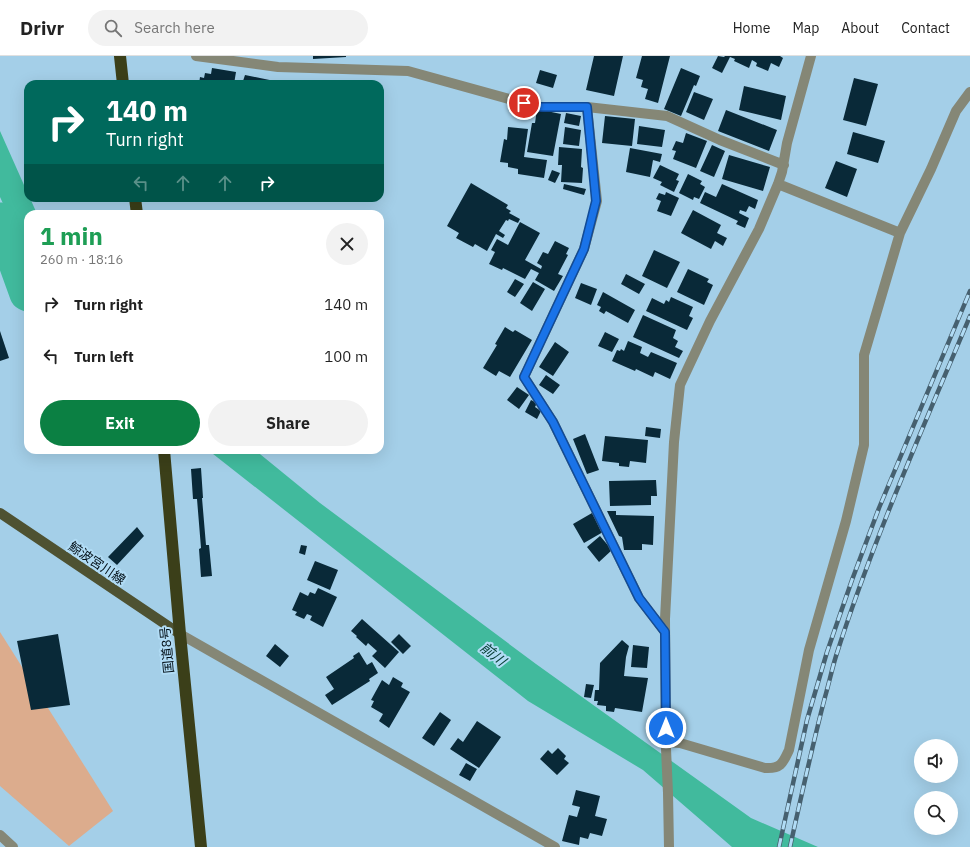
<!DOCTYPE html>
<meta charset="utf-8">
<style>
body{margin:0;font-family:"IBM Plex Sans","Noto Sans JP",sans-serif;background:#f2f2f2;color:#222;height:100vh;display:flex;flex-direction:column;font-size:15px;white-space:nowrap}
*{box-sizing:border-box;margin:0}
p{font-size:13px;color:#767676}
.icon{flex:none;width:22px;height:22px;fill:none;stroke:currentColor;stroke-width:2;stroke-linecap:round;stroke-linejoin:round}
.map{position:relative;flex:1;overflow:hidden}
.sheet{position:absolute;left:24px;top:154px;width:360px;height:244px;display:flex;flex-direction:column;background:#fff;border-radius:12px;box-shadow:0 4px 16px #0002}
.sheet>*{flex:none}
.banner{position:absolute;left:24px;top:24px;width:360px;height:122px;border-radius:12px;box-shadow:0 4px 16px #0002;background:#00695c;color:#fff;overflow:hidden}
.tools{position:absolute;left:914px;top:683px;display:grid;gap:8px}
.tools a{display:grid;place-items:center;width:44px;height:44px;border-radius:50%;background:#fff;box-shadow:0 4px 16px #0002;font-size:20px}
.pin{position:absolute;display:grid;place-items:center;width:34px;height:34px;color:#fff;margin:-17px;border:2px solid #fff;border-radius:50%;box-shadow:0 1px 4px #0007}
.me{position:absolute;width:44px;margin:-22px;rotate:0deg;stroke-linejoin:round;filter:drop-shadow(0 0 3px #0008)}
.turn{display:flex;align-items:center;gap:14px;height:84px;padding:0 16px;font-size:18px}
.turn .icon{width:52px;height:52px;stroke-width:2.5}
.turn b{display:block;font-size:28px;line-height:34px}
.lanes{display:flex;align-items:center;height:38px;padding:0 16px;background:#0003;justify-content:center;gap:20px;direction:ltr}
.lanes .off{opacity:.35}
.round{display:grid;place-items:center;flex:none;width:42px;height:42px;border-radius:21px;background:#f2f2f2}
.head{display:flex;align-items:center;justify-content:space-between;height:68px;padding:0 16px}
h1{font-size:24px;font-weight:800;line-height:30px;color:#1e9e55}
.primary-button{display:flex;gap:8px;margin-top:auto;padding:8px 16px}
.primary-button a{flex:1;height:46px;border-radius:24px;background:#0b8043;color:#fff;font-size:16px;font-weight:800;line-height:46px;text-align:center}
.primary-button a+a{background:#f2f2f2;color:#222}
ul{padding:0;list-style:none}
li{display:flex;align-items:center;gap:12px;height:52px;padding:0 16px}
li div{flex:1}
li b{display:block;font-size:15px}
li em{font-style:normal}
header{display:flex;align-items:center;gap:24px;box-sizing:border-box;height:56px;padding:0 20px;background:#fff;border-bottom:1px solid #e0e0e0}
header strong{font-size:19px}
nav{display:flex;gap:22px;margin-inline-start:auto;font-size:14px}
.search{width:280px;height:36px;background:#f2f2f2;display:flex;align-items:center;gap:10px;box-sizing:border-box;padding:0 14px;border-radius:22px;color:#767676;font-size:15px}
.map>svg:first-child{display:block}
.green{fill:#dcac8d}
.water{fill:#41ba9d}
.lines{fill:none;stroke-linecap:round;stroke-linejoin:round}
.river{stroke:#41ba9d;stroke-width:33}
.building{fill:#092938}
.minor{stroke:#858776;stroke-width:10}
.major{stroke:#4e5232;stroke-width:10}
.highway{stroke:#3b3f19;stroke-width:12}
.rail-casing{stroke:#46606f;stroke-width:4.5}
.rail{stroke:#b1dcf5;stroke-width:3;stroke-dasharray:9;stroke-linecap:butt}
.route-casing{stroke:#114b97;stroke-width:10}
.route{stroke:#1a73e8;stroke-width:7}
.labels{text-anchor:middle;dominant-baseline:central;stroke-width:4;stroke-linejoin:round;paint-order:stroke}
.street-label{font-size:13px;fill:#020f17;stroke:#b1dcf5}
.water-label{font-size:14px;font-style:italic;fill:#033b2f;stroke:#b1dcf5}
</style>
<header>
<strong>Drivr</strong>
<div class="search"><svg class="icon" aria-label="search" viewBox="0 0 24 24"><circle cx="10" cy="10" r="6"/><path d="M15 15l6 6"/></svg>Search here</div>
<nav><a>Home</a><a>Map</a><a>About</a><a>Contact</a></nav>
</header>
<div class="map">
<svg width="970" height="791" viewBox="0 0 970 791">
<rect width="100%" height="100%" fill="#a4cfe8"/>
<!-- green -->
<path class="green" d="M0,576l113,179 -44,35 -69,-60z"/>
<!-- water -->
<path class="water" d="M0,75l28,63v4h2l7,16h-9v44l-28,-61z
M208,394h47l65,53 216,161 215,154 67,29h-86l-89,-77 -115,-69z"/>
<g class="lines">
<!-- river -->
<path class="river" d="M0,163l4,14 22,61 2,1"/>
</g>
<!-- building -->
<path class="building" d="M313,0h33v1l-33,2z
M594,0h29l-9,40 -28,-6z
M642,0h28l-12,47 -13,-4 3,-10 -7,-2 2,-7 -7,-2z
M718,0l6,1 1,-1h55l3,2 -4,9 -8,-4 -3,8 -12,-5 1,-3 -5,-3 -3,8 -15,-7 1,-2 -5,-2 -8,16 -10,-5z
M212,12l24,4 -2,12h-35l1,-7 4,1 1,-5 6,1z
M681,12l19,8 -4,10 -2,-1 -13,31 -17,-7z
M540,14l17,5 -4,13 -17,-5z
M245,19l39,8v1h-42z
M854,22l24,6 -12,42 -23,-6z
M744,30l42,10 -5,24 -42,-10z
M694,36l19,7 -9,21 -18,-8z
M537,53l24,5 -8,42 -26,-4 5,-29h3z
M726,54l51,20 -8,21 -51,-20z
M566,57l15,3 -2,10 -15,-3z
M605,60l30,3 -3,27 -30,-3z
M639,70l26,4 -3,17 -25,-3z
M508,71l20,2 -4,28 23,3 -3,18 -26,-4v-5l-10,-2v-4l-8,-1 4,-23 3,1z
M565,71l16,3 -2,16 -16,-2z
M853,76l32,9 -7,22 -31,-9z
M686,77l21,8 -11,27 -23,-9 3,-8 -4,-1 4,-9 7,2z
M712,89l13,6 -11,26 -14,-6z
M559,91l23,2 -1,18 2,1 -1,15 -21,-1 1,-17h-4z
M630,92l32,6 -2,8 -7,-2 -3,17 -24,-5z
M729,99l41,12 -7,24 -41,-12z
M836,105l21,8 -10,28 -22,-9z
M660,109l19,9 -3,6 3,1 -5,11 -14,-7 2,-3 -9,-4z
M552,114l8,3 -5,10 -7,-3z
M688,118l14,7 -2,3 5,3 -6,12 -5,-2 -1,3 -14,-7z
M471,127l37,22 -2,3 5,3 -2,2 11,6 -2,4 -9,-4 -1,2 -2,-1 -7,11 6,4 -2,3 -7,-4 -9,17 -12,-7 -2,3 -17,-9 3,-5 -12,-7z
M564,128l22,5 -2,6 -21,-6z
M722,128l36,16 -3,9 -6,-3 -3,6 -6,-2 -1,3 10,5 -4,10 -9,-4 2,-3 -38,-18 5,-11 11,5z
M666,136l13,6 -8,18 -14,-5 4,-10 -5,-2 3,-6 6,2z
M693,154l28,15 -4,8 10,5 -4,8 -8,-5 -4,8 -30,-16z
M520,166l20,11 -15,27 16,9 1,-3 -5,-3 6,-11 5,2 7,-13 14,7 -3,6 2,1 -10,19 5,2 -9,15 -19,-11 4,-7 -8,-4 -6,10 -22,-11 -1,2 -13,-6 6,-12 -4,-2 6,-11 11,6z
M654,194l26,12 -13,26 -25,-12z
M688,213l21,10 -2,3 6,3 -9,20 -27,-13z
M626,218l19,10 -6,10 -18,-10z
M515,223l9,5 -9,13 -8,-5z
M533,226l12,7 -13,22 -12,-8z
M581,227l16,6 -6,16 -16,-7z
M603,236l32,18 -7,13 -22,-12 -2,3 -5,-3 2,-4 -4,-2z
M671,241l22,10 -4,9 4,2 -6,12 -41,-19 6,-13 12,6 2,-4 3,2z
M643,259l33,15 -3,8 5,3 -3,6 8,4 -4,7 -46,-21z
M505,271l8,5 2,-2 17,10 -22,37 -11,-6 -3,5 -13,-8 14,-23 -2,-1z
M0,275l9,27 -9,3z
M605,276l14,7 -7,13 -14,-6z
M628,285l14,6 -2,6 8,4 3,-5 26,11 -7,16 -15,-7 -2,5 -17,-8 -1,2 -23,-10 5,-11 3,1 1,-2 3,2z
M555,286l14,10 -16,24 -14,-9z
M546,319l14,10 -7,9 -14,-9z
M517,331l12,8 -10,14 -12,-9z
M531,344l6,3 -2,4 6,4 -4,8 -12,-7z
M646,371l15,2 -1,9 -15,-2z
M585,378l14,36 -12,4 -14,-35z
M605,380l43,4 -2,23 -16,-2 -1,6 -10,-1v-3l-17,-2z
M201,412l2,30h-1l4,47h3l3,31 -11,1 -2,-28 2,-1 -4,-49h-4l-2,-30z
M656,424l1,16h-6v9l-41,1 -1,-25z
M607,455h9v4l38,1 -1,29 -11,-1v6h-18l-2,-13 -3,-1z
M592,457l11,19 -19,11 -11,-19z
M137,471l7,9 -27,29 -9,-8z
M600,480l12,14 -13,12 -12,-15z
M301,489l6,1 -2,9 -6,-2z
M315,505l23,9 -8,20 -23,-10z
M318,532l19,9 -14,30 -13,-7 2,-4 -5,-2 -3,5 -9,-4 2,-3 -5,-2 8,-18 8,4 2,-4 5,2z
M362,563l37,33 -14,16 -13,-12 5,-5 -9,-8 -2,3 -10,-9 1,-1 -6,-5z
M58,578l12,71 -39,5 -14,-69z
M399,578l12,12 -8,8 -12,-12z
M622,584l7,6 -3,11 -2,19 24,2 -6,34 -27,-4 -1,4 -8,-1v-5l-9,-1 1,-4h-4l1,-11h4l1,-27z
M275,588l14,12 -9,11 -14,-11z
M633,589l16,2 -2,21 -16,-1z
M359,596l8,13 5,-3 6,11 -9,6 1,2 -38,24 -7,-10 9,-6 -8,-12 28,-19 -1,-2z
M393,621l10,6 -2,4 9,5 -21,36 -10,-7 4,-7 -12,-7 3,-6 -3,-1 11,-20 7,5z
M586,628l8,1 -3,13 -7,-1z
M440,656l11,8 -17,26 -12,-8z
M477,665l24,16 -22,31 -29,-19 8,-11 5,4z
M558,692l8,8 -2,3 5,4 -12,12 -17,-16 8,-9 4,4z
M466,707l11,6 -7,12 -11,-6z
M576,734l24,6 -5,20 12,3 -5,17 -12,-3 -2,6 -8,-2 -1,8 -17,-4 7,-26 8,2 3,-10 -8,-2z"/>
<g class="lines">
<!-- minor -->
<path class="minor" d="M196,0l82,11 130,4 130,36h49l80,9 53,24 64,25
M587,51l10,94 -13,48 -60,128 29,45 86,176 26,34
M778,128l122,49
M180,578l375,213
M666,686l14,1 85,25c16,1 18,-5 24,-18l20,-100 37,-129 18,-76v-90l36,-122 31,-64 25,-58 14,-19
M0,779l13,12
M669,791l-1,-54 -2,-44 -1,-130 9,-177 6,-57 30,-64 49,-92 19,-45 4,-12 5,-29 24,-87"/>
<!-- major -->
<path class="major" d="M0,457l180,121"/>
<!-- highway -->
<path class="highway" d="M120,0l3,28
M135,142l2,16
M164,394l16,184 21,213"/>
<!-- rail casing -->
<g class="rail-casing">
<path id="rail" d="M779,791l28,-127 20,-68 25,-72 27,-72 91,-217
M790,791c11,-50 22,-100 35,-150 4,-14 7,-28 11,-41 37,-116 87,-228 134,-340"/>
</g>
<!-- rail -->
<use href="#rail" class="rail"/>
</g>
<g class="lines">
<!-- route casing -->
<g class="route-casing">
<path id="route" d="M524,47l14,4h49l9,94 -12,48 -60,128 29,45 86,176 26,34 1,96"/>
</g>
<!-- route -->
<use href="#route" class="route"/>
</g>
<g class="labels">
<!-- street labels -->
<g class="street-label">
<text transform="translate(97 507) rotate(34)">鯨波宮川線</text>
<text transform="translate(167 594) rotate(-95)">国道8号</text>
</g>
<!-- water labels -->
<g class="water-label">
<text transform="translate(493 598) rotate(38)">前川</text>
</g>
</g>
</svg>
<div class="tools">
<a><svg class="icon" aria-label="sound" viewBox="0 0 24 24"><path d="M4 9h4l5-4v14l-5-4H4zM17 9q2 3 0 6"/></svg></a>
<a><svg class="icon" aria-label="search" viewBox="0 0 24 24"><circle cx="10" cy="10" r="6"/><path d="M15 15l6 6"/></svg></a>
</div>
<div class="pin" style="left:524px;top:47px;background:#d93025"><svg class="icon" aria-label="arrive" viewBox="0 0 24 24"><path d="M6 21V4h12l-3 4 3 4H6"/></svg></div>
<svg class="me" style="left:666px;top:672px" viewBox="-20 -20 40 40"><circle r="17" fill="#1a73e8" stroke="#fff" stroke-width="3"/><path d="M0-11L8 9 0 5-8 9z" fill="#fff"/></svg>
<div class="banner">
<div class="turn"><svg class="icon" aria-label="right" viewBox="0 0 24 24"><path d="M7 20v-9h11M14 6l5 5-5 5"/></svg><div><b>140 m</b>Turn right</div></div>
<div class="lanes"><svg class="icon off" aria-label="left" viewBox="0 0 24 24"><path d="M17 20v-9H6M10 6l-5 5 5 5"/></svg><svg class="icon off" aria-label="ahead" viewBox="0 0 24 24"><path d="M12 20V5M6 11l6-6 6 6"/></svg><svg class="icon off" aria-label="ahead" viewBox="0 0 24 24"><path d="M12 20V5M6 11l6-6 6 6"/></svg><svg class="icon" aria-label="right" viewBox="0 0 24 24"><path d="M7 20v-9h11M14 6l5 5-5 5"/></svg></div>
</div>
<section class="sheet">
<div class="head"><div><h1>1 min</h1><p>260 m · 18:16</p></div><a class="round"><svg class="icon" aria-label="close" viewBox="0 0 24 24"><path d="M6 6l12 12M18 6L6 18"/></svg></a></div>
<ul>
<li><svg class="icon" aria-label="right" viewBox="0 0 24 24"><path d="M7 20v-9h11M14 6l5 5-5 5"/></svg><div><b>Turn right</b></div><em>140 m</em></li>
<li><svg class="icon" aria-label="left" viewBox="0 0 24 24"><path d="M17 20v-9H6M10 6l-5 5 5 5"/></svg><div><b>Turn left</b></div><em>100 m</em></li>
</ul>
<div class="primary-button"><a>Exit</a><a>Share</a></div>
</section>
</div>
